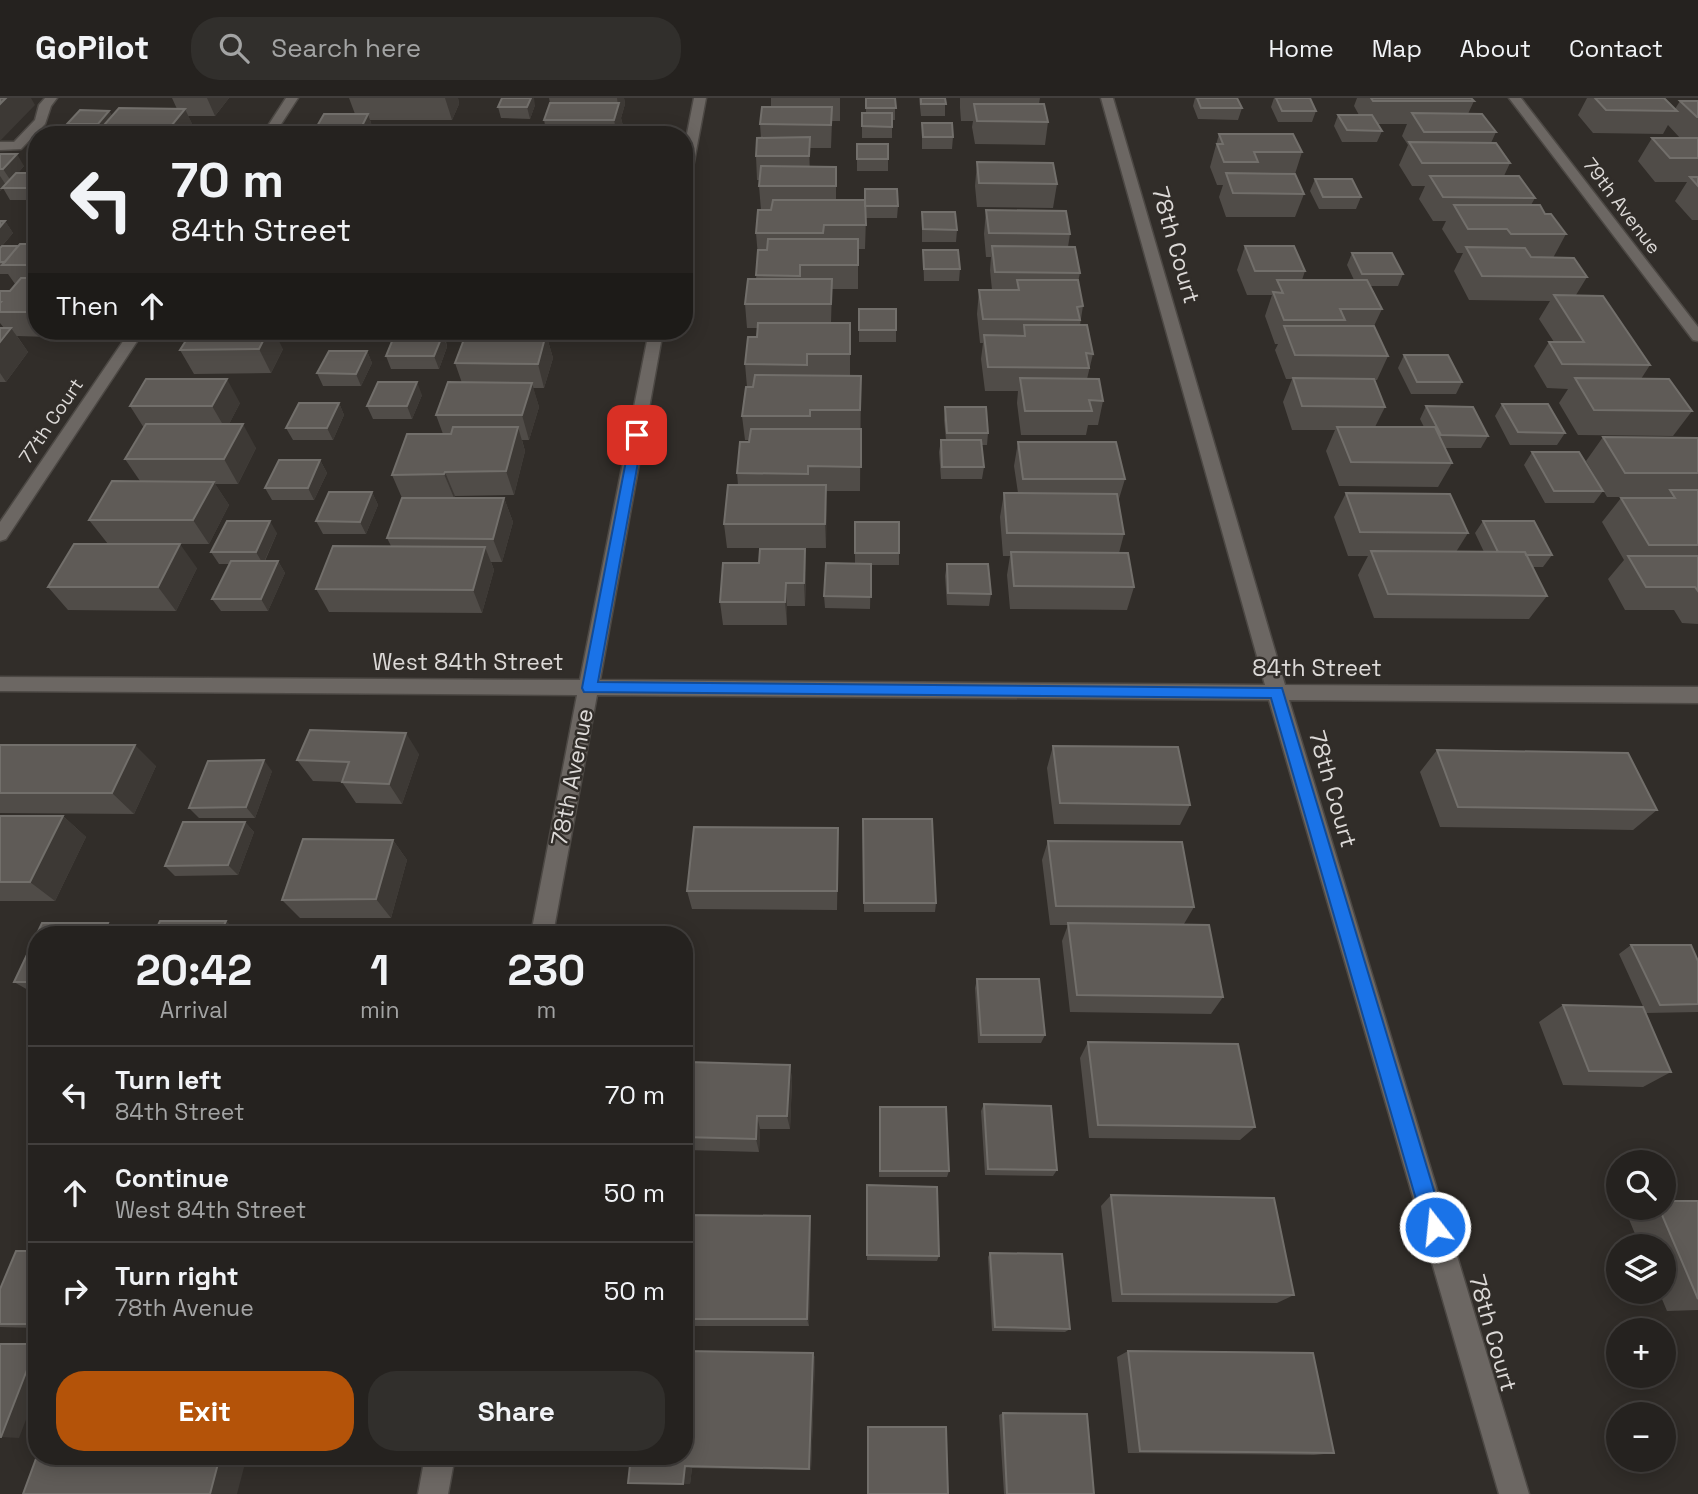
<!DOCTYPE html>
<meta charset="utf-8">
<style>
body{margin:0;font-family:"Space Grotesk",sans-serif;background:#312f2c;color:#f1f3f6;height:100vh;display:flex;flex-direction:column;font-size:26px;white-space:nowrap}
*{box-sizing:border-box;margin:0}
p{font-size:23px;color:#a3a4a4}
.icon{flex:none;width:38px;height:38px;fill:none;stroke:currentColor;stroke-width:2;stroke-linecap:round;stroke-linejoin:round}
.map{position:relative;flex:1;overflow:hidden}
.panel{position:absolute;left:28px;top:828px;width:665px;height:539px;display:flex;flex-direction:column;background:#25221f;border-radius:28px;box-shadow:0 4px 18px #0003,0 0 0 2px #423f3d}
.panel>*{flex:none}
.guide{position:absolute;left:28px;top:28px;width:665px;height:214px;border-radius:28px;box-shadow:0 4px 18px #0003,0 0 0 2px #423f3d;background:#25221f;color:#f1f3f6;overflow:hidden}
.fabs{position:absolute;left:1606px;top:1052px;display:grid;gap:14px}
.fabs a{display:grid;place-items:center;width:70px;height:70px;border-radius:50%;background:#25221f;box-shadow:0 4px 18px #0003,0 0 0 2px #423f3d;font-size:35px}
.pin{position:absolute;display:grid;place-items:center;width:60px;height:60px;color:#fff;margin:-30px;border-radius:14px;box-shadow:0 4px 10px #0006}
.me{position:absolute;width:77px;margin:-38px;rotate:344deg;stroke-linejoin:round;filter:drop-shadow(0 0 5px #0008)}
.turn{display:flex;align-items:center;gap:24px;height:147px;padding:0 28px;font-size:32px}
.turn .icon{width:91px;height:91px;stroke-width:2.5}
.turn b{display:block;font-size:49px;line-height:60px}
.then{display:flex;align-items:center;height:66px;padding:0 28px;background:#0003;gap:14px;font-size:26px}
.eta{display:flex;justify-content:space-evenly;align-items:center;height:119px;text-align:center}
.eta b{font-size:42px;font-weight:700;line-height:49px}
.primary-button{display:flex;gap:14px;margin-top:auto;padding:14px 28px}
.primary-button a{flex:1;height:80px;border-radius:28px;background:#b45309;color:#fff;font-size:28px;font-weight:700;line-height:80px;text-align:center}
.primary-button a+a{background:#312f2c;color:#f1f3f6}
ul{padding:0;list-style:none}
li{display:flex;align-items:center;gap:21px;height:98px;padding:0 28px;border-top:2px solid #423f3d}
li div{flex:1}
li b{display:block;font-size:26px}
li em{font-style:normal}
header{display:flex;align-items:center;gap:42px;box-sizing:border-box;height:98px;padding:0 35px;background:#25221f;border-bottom:2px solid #423f3d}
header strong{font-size:33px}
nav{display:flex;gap:38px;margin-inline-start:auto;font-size:24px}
.search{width:490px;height:63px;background:#312f2c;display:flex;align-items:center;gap:18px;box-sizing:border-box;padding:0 24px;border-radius:28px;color:#a3a4a4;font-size:26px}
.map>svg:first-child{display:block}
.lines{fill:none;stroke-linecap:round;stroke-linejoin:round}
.minor-casing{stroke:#4c4844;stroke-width:3}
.minor{fill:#6c6763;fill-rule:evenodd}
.wall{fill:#504c48}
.shaded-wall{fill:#3d3935}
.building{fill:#5f5b57;stroke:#726f6b;stroke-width:2}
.route{fill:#1a73e8;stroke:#114b97;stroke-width:2}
.labels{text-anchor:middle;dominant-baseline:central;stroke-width:5;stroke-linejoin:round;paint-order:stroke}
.far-street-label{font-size:19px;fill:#dcd9d7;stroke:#312d29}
.street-label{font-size:23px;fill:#dcd9d7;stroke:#312d29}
</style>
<header>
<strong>GoPilot</strong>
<div class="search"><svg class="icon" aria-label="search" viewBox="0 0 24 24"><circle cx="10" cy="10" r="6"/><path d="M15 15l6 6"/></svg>Search here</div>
<nav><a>Home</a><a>Map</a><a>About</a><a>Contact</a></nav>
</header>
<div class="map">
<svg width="1698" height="1396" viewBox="0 0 1698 1396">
<rect width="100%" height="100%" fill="#312d29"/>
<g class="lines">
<!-- minor casing -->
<g class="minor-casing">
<path id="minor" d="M45,0h12l-6,8 -6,18 -24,25 -21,1v-8h14l21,-22 4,-15z
M286,0h12l-24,37h-12z
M694,0h12l-16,85 -6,4v-38z
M1101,0h12l172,587 413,2v16l-409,-3 240,794h-30l-230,-794 -672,-5 -44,239h-22l46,-239 -577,-4v-14l580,3 69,-349h14l-63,349 665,5z
M1509,0h12l177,229v14l-5,-1z
M130,233h14l-138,208 -6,2v-19z
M425,1358h30l-7,38h-30z"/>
</g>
<!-- minor -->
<use href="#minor" class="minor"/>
</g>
<!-- wall -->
<path class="wall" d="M172,0h57l-14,18h-27l8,16 -3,3h-83l-2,-4 -3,4h-31l-7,-11 42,-13 3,5 65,-7z
M349,0h109l1,6 -7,16h-82l5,15h-56l-3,-7 39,-14z
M549,0h75l1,6 -4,14 2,8 -2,9h-74l-3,-15 6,-17z
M771,0h69v23h-8l-1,27h-21v18l26,1v33l62,6 -1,12h-31l-1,31h-7v40h-26l-1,34h19v53h11l-1,115h-34v57h-99l-3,-24 14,-39 -1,-12 12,-31v-2h-4l-3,-24 5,-29 -2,-23 12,-27 1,-9h-11l-2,-24 11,-25 2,-22 -2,-24 15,-23h-10l-2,-24 1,-6h-3l-1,-24 5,-18 -1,-14 11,-17z
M866,0h29v22h-3v18h-30v-25h4z
M919,0h26v18h-24z
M960,0h80l-1,6 9,18 -3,23 -70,-1 -3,-17 1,-6h-12l-1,-13z
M1195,0h42l5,10 -4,12 -40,-1 -5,-13z
M1274,0h36l6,13 -4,11h-34l-7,-15z
M1357,0h114l3,3 -6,13 28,18 -5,11 19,20 -6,13 31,22 -4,7 14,9 21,20 -13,24 34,19 -11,18 74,70 -9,14 51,32 -19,25 -95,-1 -19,-32 9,-14 -21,-1 -13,-22 15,-24h5l-15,-23 11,-18 -81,-1 -15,-29 9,-18h-6l-15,-24 4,-8h-13l-14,-22 6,-13h-13l-13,-21 9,-20 -6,-9 5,-12h-29l4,7 -5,11h-35l-8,-16 4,-11h21l-5,-9z
M1587,0h77l11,11 5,-8h18v119h-6l-17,-19 12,-19h-32l-17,-21 14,-23h28l-12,-13 -5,9 -70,-1 -15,-18z
M535,7l-5,14 -29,-1 -3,-11z
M922,25l31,14 -1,12h-30z
M1219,36l83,18 -7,22 9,20 -9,23h-69l-7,-20 4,-12h-6l-7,-18z
M857,46h31v27h-31z
M0,56l24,12 -6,7h19v27h-27l-7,-12 -3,3z
M977,64l80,22 -4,24 -76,-1 -2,-21z
M1315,81l46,18 -5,12h-37l-9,-18z
M986,112l84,24 -2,13 12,26 -2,9 5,24 -3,19 13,29 -6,25 16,22 -5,24h-10l-2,10h-65l-4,-32 1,-12h-33l-4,-32 2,-16h-3l-3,-29 2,-24h13l-2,-20 1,-13h-5l-2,-23z
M922,114l35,18 -1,12h-34z
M0,123h5l8,12 -11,13 35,-2v87h16l-4,6 -32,-1 11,16 -22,30h-6v-54h4l-4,-5v-32h10l5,-7 -7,-10h-8z
M1245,148l60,25 -3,9h52l-7,-15 5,-12 51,21 -5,12h-28l12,23 -8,17 14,30 -11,24h-3l11,27 -10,20h49l-4,-8 6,-13 62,30 -7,12h-36l7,15 -14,24 -99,-1 -13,-35 9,-21h-43l-9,-28 9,-23h-6l-11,-29 3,-6h-3l-10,-28 7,-21h-25l-10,-25z
M923,152l37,19 -1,12h-35z
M859,211l37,21v12h-37z
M340,233h44l-4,7h-37z
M409,233h45l-4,10h-4l1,6 -8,22h-48l-5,-13 25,-22z
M546,236l7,24 -9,30h-11l6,19 -10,33h-7l3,11 -11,44 -59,1 -1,2h50l9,24 -11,40h-11l3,8 -12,43 -153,-1 -13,-23 75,-43 -4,-8 15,-40 -10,-23 51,-41 -7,-19 26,-32 -7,-20z
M283,251l-12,24 -77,1 -14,-24z
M367,253l5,12 -11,23h-38l-6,-13z
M1404,257l58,27 -6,12h-45l-13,-26z
M422,297l-10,24h-39l-6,-13z
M240,305l-11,21 27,24 -18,36h-23l14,21 -20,39h-101l-19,-24 51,-39 -15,-22 19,-31 -14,-22z
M339,305l5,12 -11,25h-40l-7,-12z
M1502,306l63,29 -8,12h-47l-15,-29z
M945,309l43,26 -1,12h-5l2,22 -2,12h-41l-2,-27 2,-12h5l-2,-20z
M1603,339l95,1v186l-16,-1 -8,-13h-49l-17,-31 16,-19 -22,-38 19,-24 43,-1h-57l-21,-36z
M1018,344l107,37 -7,23 6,32 -5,19 15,34 -7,23 -117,-1 -3,-34 3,-19h-7l-3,-39 4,-24h14l-4,-27z
M1532,354l71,39 -9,12h-49l-21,-38z
M320,362l7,13 -13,27h-42l-7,-12z
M372,394l6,13 -12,29h-43l-7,-13z
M1346,395l122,40 -12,19h28l-9,-19 8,-12 69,34 -9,12h-11l15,29 -18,23 -155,-1 -16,-43 10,-19h-20l-14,-39z
M855,424l44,31v12h-28l-1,44 -45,-1 -1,-12 31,-33z
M277,435l-12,28h13l7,12 -17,38h-47l-9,-12 18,-35h-11l-8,-12z
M805,451l1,24 -1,33h-18v19h-64l-3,-23 39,-39z
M947,466l44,30 -2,12 -42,-1 -2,-29z
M197,470l-21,43 -108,-1 -20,-23z
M0,647l156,21 -22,48 -134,-1z
M1053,648l137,59 -10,20 -126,-1 -7,-56z
M1437,652l220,60 -24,20 -193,-3 -20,-55z
M419,656l-17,50 -46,-1 -14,-21 -29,-1 -16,-21z
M272,673l-17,47h-56l-10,-10z
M0,718h63l23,21 -31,64h-55z
M863,721l73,84 -1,9h-71z
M245,724l9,10 -16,43 -63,1 -10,-10z
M393,742l14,20 -16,58h-91l-18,-18z
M1048,743l146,66 -10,17 39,73 -12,17 -141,-2 -8,-71 6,-16h-18l-8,-65z
M838,750l-1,62 -145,-1 -5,-18z
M42,825h66l12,9 -1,2h-82v56h-9l-14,-8z
M1631,847l67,16v51l-52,1 -27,-59z
M977,881l68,56 -4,8h-63l-3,-55z
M1563,907l108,67 -28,15 -80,-2 -24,-63z
M1088,944l167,85 -15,13 -151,-2 -9,-80z
M790,967l2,15 -2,49h-30l-1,23 -72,-2 -3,-5v-41z
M984,1006l73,66 -4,6 -68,-1 -4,-64z
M880,1009l69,64 -2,6h-68z
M867,1087l72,71 -2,5 -70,-1z
M1111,1097l183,100 -17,8 -165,-1 -11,-96z
M1698,1103v109l-31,1 -8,-19h5v-46h-24l-14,-34 13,-4h25z
M684,1117l127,11 -2,100h-125z
M37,1153v77l-37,-1v-38z
M990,1155l80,76 -5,3 -73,-1 -4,-74z
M1128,1253l206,102 -20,2 -186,-2 -11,-96z
M813,1255l2,5 -4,112 -119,-2 -2,16h-53z
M1003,1315l91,81h-90l-5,-79z"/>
<!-- shaded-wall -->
<path class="shaded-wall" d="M6,0h25l4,7 -35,36v-37z
M207,0h22l-14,18z
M445,0h13l1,6 -7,16z
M531,0h3l1,7 -5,14 -3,-12z
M617,0h7l1,6 -4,14 2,8 -2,9h-4l-3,-15 4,-14z
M185,11l11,23 -3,3h-17l-4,-10z
M109,13l7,11 -12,3 4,6 -4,4 -6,-11z
M368,16l7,21h-12l-2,-7z
M543,27l2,10h-5z
M810,39v42l-1,-23z
M17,56l7,12 -13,15 -8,-12z
M0,78l6,9 -6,6z
M5,123l8,12 -13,15v-21z
M37,208v13l-5,-7z
M11,230l17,24 -22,30 -6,-9v-31z
M45,233h8l-4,6z
M268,233h6l9,18 -12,24 -12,-24z
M377,233h7l-4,7z
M446,233h8l-4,10z
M443,236l4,13 -8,22 -5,-13z
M546,236l7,24 -9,30 -6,-24z
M367,253l5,12 -11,23 -5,-12z
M227,281l13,24 -14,27 -14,-24z
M417,284l5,13 -10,24 -5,-13z
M532,285l7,24 -10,33 -7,-25z
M339,305l5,12 -11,25 -6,-12z
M243,326l13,24 -18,36 -14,-25z
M518,329l7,24 -11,44 -8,-24z
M320,362l7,13 -13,27 -6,-12z
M445,374l10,24 -1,2 -10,-24z
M214,384l15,23 -20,39 -16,-24z
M826,387l1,24 -1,39 -1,-24z
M372,394l6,13 -12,29 -6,-12z
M504,400l9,24 -11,40 -9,-23z
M270,423l7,12 -14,31 -7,-12z
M180,446l17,24 -21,43 -18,-24z
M485,449l9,23 -12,43 -9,-23z
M805,451l1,24 -1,33 -1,-23z
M278,463l7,12 -17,38 -7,-12z
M786,485l1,23v19l-2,-23z
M406,635l13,21 -17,50 -13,-20z
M135,647l21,21 -22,48 -22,-21z
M264,662l8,11 -17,47 -9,-11z
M63,718l23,21 -31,64 -25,-19z
M245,724l9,10 -16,43 -10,-10z
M393,742l14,20 -16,58 -15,-19z
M226,823l10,9 -2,4h-14z
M108,825l12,9 -1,2h-16z
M790,967l2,15 -2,49 -3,-13z
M757,1018l3,13 -1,23 -3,-13z
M810,1118l1,10 -2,100 -2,-7z
M37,1247v46l-18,47 -18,-1z
M813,1255l2,5 -4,112 -2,-1z
M220,1358h27l-10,38h-27z
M685,1368l7,2 -2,16h-7z"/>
<!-- building -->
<path class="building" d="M0,0h6l-6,6z
M502,0h29l-4,9h-29z
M866,0h29l1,10h-30z
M921,0h24l1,6h-25z
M1197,0h40l5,10h-41z
M1276,0h34l6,13h-34z
M1371,0h100l3,3h-101z
M1595,0h69l13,13 -71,-1z
M1680,3h18v16h-1z
M550,5h69l-5,17h-70z
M974,6h70l4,18 -71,-1z
M762,9h70l-1,18 -71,-1z
M119,10l66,1 -13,16h-68z
M80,12l29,1 -11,13h-31z
M862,15h30v14l-30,-1z
M1412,15l70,1 14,18h-72z
M324,16h44l-7,14h-45z
M1338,17h34l10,16 -35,-1z
M922,25h30l1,14h-30z
M513,27h30l-3,10h-31z
M1219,36h74l9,18h-48l4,10h-34l-7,-18h6z
M810,39l-1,19h-53l1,-18z
M1652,40h46v20h-28z
M1409,44l87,1 14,20h-88z
M857,46h31v15h-31z
M0,56h17l-14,15h-3z
M977,64l76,1 4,21 -78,-1z
M761,68l75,1v19h-77z
M16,75h21v13l-2,2h-33z
M1226,75l69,1 9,20 -71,-1z
M1430,78h89l16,22 -92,-1z
M1690,79h8v9z
M1315,81h37l9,18h-38z
M865,91h32l1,17h-33z
M773,102h92l1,25h-42l-1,8h-67l2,-23h13z
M1454,107h86l5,9h6l15,20h-55l-4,-5h-39z
M986,112l80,1 4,23 -81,-1z
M922,114h33l2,18 -34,-1z
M0,123h5l-5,6z
M768,141h90v26h-58v11l-44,-1 2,-25h9z
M20,146h17v21h-35z
M2,148h16l-13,16h-5v-14z
M992,148l83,1 5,26 -85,-1z
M1245,148h49l11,25h-50z
M1466,149l59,1 6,9 43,1 13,19 -105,-1z
M923,152h35l2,19h-36z
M1352,155h40l11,21h-41z
M21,180h16v28l-5,6h-32v-9l1,-1h-1v-11h10z
M748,181h84l-1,25h-86z
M1017,182h61l5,26 -6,1 3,13 -97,-1 -4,-29h40z
M1277,182h90l15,29h-42l5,11h-61l-11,-28 10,1z
M1554,197l49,1 47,69 -88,-1 -13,-22h35z
M859,211h37v21h-37z
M758,225h92v31h-43v11l-62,-1 3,-27h9z
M1024,227h63l6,29 -7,-1 3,15 -101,-1 -4,-32 41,1z
M1284,228h90l14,30 -93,-1z
M0,230h11l-11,14z
M192,233h76l-9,18 -79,1z
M395,236h48l-9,22h-48z
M466,236h80l-8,30 -83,-1z
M329,253h38l-11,23 -39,-1z
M1404,257h44l14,27h-45z
M755,277l106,1 -1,34h-50v6h-68l4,-29h7z
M1020,280l79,1 4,22 -14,-1 3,11h-67z
M1293,280l81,1 11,28 -83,-1z
M1575,280l94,1 23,32 -98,-1z
M146,281h81l-15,27h-82z
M378,284h39l-10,24h-40z
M448,284l84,1 -10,32h-86z
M299,305h40l-12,25h-41z
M1502,306h46l17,29 -47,-1z
M1426,308l47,1 15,29 -47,-1z
M945,309h41l2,26h-41z
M146,326h97l-19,35h-99z
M453,329h65l-12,44 -61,1 -1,2 -52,1 15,-41h44z
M1337,329h98l17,36 -101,-1z
M751,331h110v38l-53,-1v8l-71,-1 3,-31h9z
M1603,339l95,1v35h-73z
M941,342h40l3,27h-42z
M1018,344h98l9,37h-102z
M1532,354h47l24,39h-49z
M279,362h41l-12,28h-43z
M112,383l102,1 -21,38h-104z
M728,387h98l-1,39h-101z
M1670,392h28v55h-49l-28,-47h54z
M329,394h43l-12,30 -44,-1z
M1004,395l113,1 7,40 -117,-1z
M1346,395l104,1 18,39 -108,-1z
M402,400h102l-11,41 -106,-1z
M227,423h43l-14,31h-45z
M1483,423h51l18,34h-26l-1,-3h-27z
M855,424h44v31h-44z
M74,446h106l-22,43h-110z
M333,448l152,1 -12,43 -157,-1z
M760,451h45l-1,34h-18l-1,19h-65l3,-39h36z
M1371,453l154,1 22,44 -159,-2z
M1011,454l117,1 6,34 -120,-1z
M1628,458h70v35l-3,-4h-49z
M231,463h47l-17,38h-49z
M826,465l45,1v33l-47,-1z
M947,466h41l3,30 -43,-1z
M310,632l96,3 -17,51 -47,-2 7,-20 -52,-2z
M0,647h135l-23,48h-112z
M1053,648l125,1 12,58 -130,-2z
M1437,652l191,3 29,57 -199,-3z
M264,662l-18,47 -57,1 19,-47z
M0,718h63l-33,66h-30z
M863,721h69l4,84h-72z
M183,724h62l-17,43 -63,1z
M694,729l144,1 -1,63h-150z
M303,741l90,1 -17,59 -94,1z
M1048,743l134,1 12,65 -138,-1z
M160,823h66l-6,13h-66z
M42,825h66l-5,11h-66v48h-23z
M1068,825l141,2 14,72 -146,-2z
M1631,847h60l7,16v43l-38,1z
M977,881h62l6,56h-64z
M1563,907l80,2 28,65 -82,-1z
M1088,944l150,2 17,83 -157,-2z
M689,964l101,3 -3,51h-30l-1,23 -72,-2v-33z
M984,1006l67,2 6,64 -69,-1z
M880,1009h66l3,64h-69z
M867,1087l70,2 2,69 -72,-1z
M1111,1097l163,3 20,97 -172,-1z
M1664,1103h34v98l-39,-91h5z
M684,1117l126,1 -3,103h-123z
M16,1153h21v73h-37v-35z
M990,1155l72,1 8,75 -75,-2z
M0,1246h37l-36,93h-1z
M684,1253l129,2 -4,116 -124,-3 -2,18 -55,-1 3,-27h53z
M1128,1253l185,2 21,100 -194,-2z
M1003,1315l84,1 7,80h-87z
M868,1329h78l2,67h-80z
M37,1358h183l-10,38h-187z"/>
<!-- route -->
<path class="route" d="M637,333l6,4 -45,247 684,6 163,539 -3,7 -7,3 -8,-3 -3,-7 -153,-529 -687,-6 -2,-4 49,-253z"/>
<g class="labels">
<!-- far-street labels -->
<g class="far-street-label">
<text transform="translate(1622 108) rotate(53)">79th Avenue</text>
<text transform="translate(51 323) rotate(-56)">77th Court</text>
</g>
<!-- street labels -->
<g class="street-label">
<text transform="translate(1176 147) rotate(74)">78th Court</text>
<text x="468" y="564">West 84th Street</text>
<text x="1317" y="570">84th Street</text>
<text transform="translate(572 679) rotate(-79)">78th Avenue</text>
<text transform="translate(1333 691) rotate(74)">78th Court</text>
<text transform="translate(1493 1235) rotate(74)">78th Court</text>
</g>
</g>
</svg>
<div class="fabs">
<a><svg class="icon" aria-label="search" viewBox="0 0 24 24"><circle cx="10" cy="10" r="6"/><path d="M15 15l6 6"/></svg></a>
<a><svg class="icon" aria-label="layers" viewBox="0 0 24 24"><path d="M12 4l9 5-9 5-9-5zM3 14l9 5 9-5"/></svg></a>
<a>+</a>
<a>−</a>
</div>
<div class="pin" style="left:637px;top:337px;background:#d93025"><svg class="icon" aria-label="arrive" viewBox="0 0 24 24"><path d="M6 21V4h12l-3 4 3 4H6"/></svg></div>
<svg class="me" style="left:1435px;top:1129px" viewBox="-20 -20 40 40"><circle r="17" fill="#1a73e8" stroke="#fff" stroke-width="3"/><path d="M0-11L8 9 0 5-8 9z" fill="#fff"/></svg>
<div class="guide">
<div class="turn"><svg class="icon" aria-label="left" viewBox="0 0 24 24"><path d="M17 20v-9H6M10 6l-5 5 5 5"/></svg><div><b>70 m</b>84th Street</div></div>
<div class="then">Then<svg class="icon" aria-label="ahead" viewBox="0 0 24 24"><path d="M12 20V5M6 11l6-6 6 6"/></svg></div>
</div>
<section class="panel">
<div class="eta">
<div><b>20:42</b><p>Arrival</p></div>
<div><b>1</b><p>min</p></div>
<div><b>230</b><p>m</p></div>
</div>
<ul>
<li><svg class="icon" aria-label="left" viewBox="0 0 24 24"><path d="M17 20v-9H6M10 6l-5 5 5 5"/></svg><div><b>Turn left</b><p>84th Street</p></div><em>70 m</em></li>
<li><svg class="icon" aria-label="ahead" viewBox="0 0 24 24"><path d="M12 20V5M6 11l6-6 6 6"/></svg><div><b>Continue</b><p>West 84th Street</p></div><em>50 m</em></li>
<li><svg class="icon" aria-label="right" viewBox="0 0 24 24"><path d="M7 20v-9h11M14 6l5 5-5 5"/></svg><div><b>Turn right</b><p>78th Avenue</p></div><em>50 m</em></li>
</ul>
<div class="primary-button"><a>Exit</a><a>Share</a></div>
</section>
</div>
